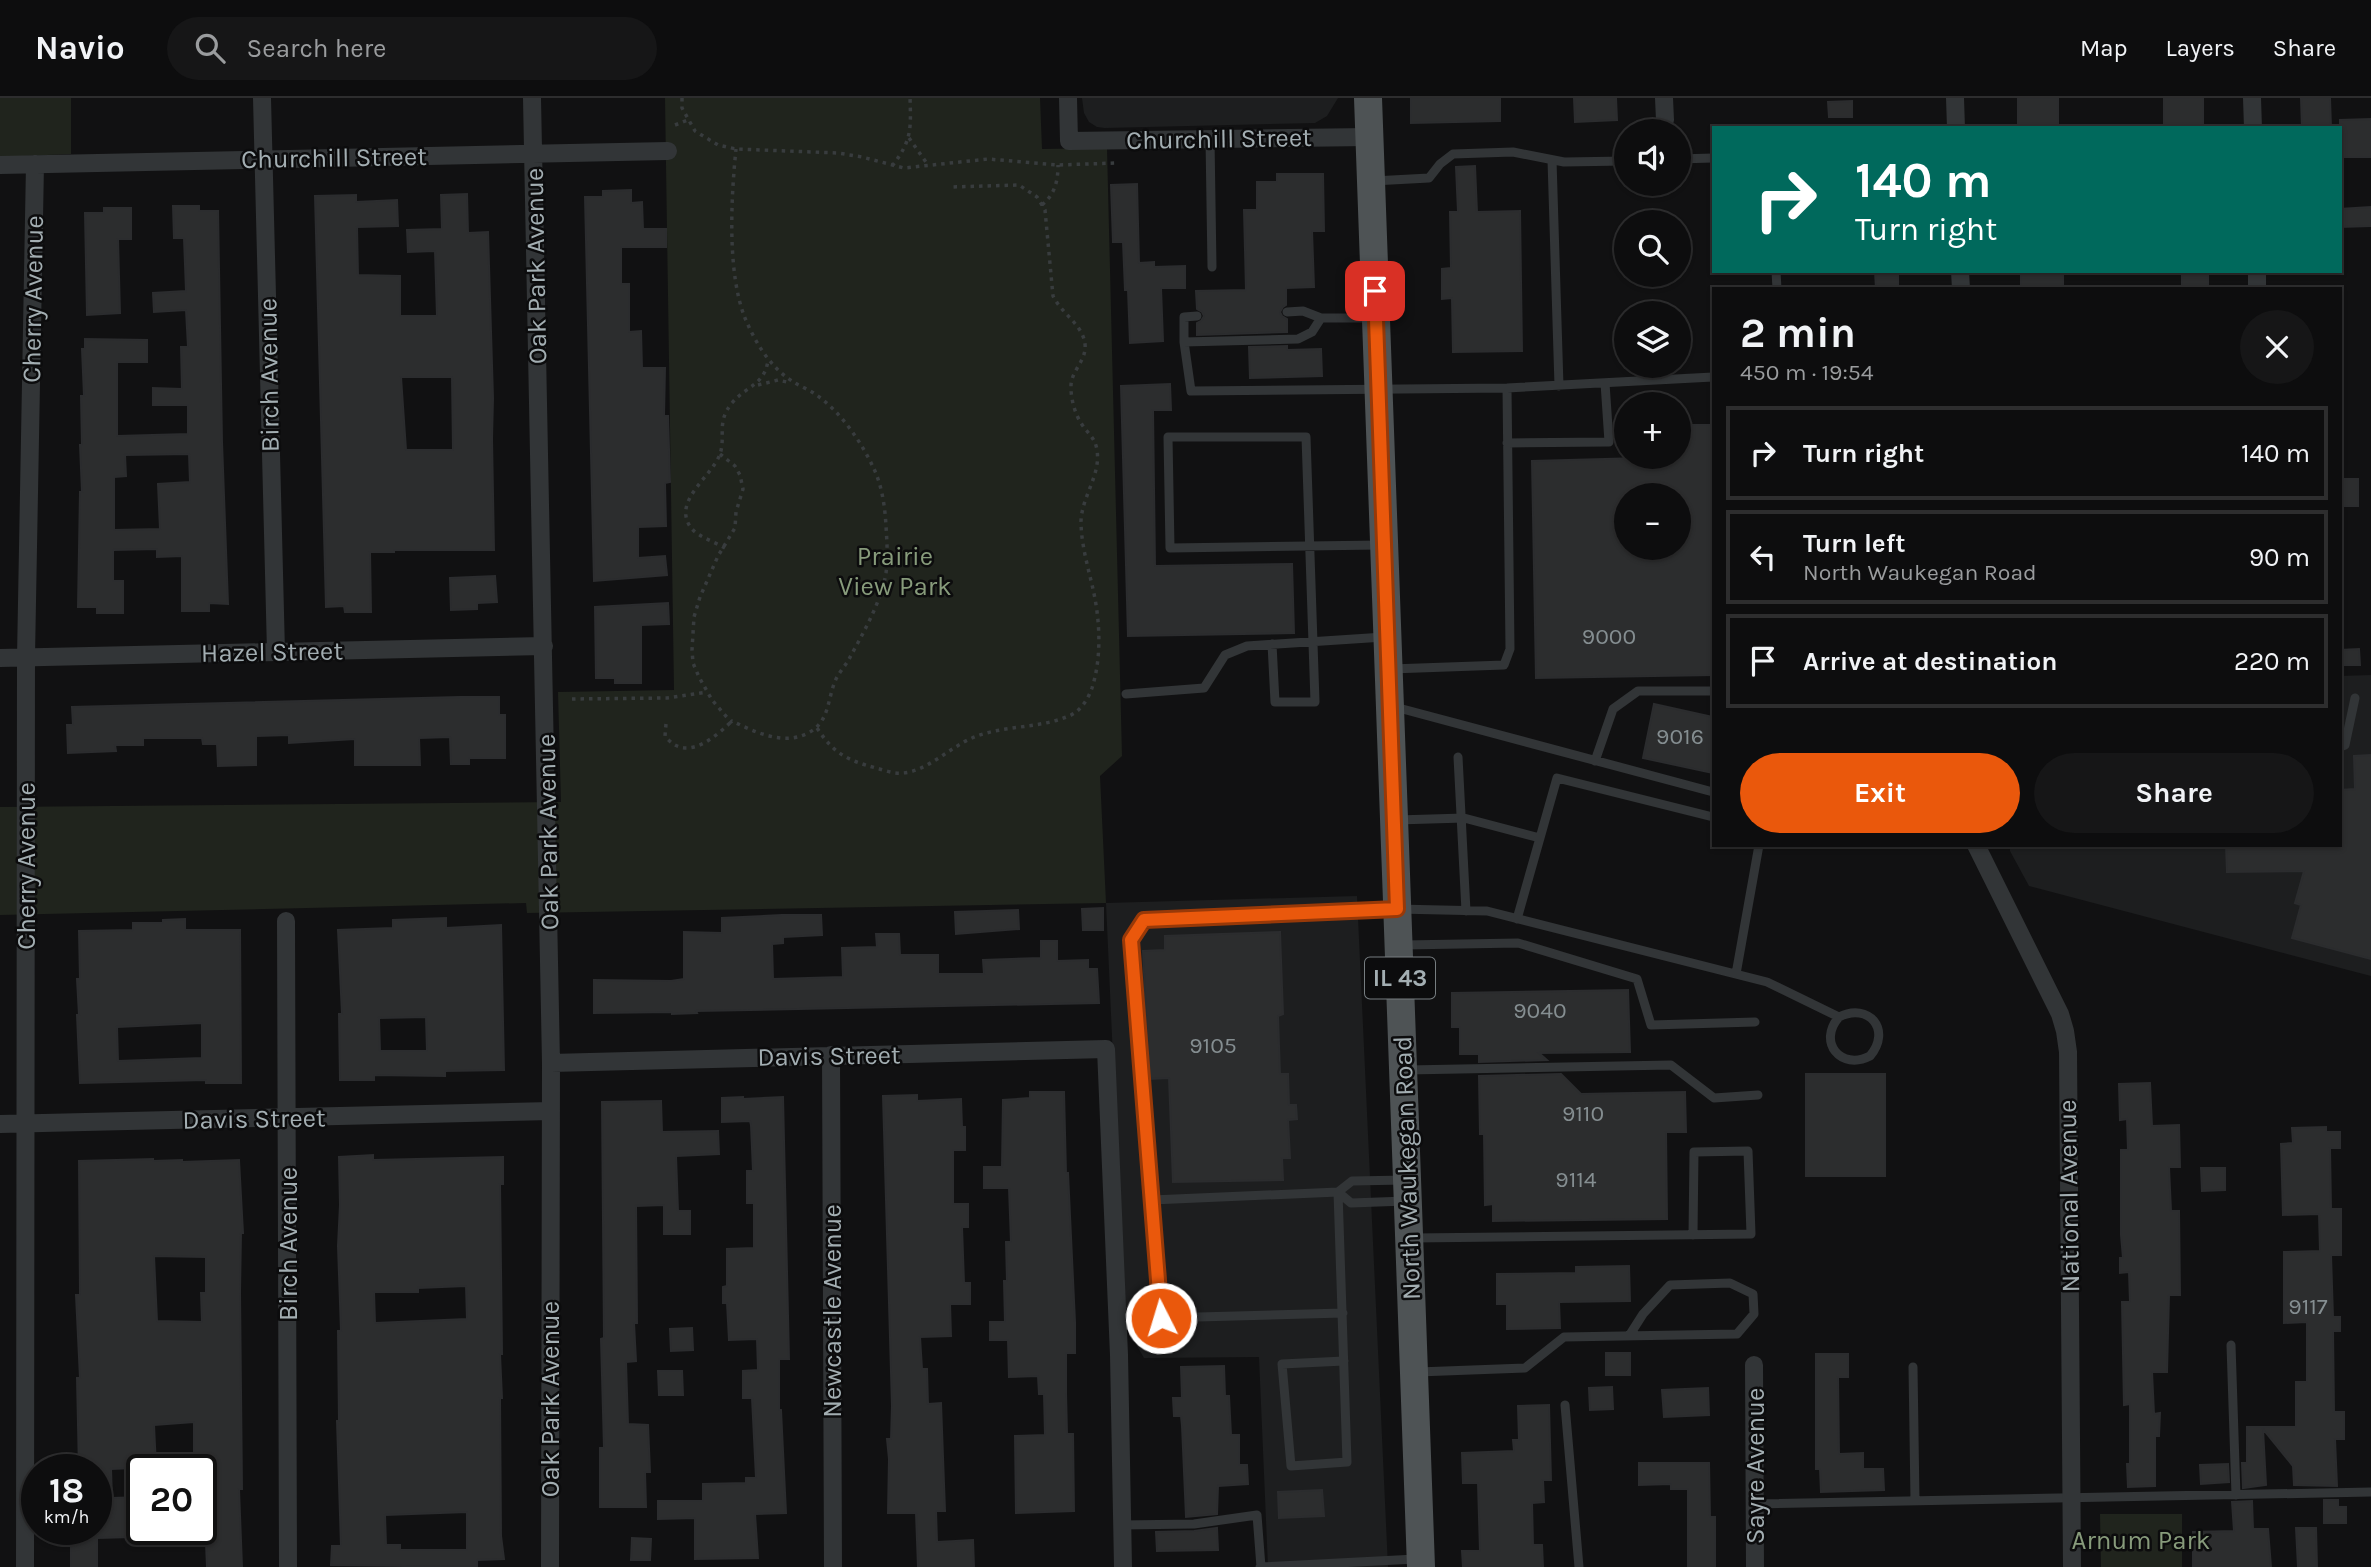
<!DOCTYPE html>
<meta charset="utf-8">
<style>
body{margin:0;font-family:Karla,sans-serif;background:#161617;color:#f1f3f6;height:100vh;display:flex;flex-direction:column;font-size:26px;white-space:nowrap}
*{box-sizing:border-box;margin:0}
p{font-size:23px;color:#9a9c9e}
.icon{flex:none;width:38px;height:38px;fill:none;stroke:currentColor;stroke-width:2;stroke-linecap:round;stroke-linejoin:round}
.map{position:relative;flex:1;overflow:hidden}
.drawer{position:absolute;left:1712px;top:189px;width:630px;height:560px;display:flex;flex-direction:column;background:#0d0d0e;border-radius:0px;box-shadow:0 2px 5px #0004,0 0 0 2px #2d2d2e}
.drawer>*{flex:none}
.top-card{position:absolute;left:1712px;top:28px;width:630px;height:147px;border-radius:0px;box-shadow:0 2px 5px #0004,0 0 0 2px #2d2d2e;background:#00695c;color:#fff;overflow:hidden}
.tools{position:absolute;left:1614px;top:21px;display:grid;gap:14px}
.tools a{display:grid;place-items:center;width:77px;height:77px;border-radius:50%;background:#0d0d0e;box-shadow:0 2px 5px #0004,0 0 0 2px #2d2d2e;font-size:35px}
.speed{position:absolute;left:21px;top:1356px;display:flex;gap:14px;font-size:35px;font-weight:700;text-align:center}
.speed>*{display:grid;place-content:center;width:91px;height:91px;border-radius:50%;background:#0d0d0e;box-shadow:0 2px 5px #0004,0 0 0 2px #2d2d2e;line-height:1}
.speed small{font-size:18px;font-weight:400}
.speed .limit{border:4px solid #111;border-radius:10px;background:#fff;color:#111}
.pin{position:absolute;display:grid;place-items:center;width:60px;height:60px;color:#fff;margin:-30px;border-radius:14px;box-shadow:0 4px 10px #0006}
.me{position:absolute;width:77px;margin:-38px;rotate:355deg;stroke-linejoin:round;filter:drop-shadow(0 0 5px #0008)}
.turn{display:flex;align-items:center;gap:24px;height:147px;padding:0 28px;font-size:32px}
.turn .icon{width:91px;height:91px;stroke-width:2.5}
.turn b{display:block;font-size:49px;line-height:60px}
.round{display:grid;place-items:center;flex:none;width:74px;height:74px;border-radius:37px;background:#161617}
.summary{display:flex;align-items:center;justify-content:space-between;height:119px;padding:0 28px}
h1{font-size:42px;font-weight:700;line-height:52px}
.primary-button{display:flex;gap:14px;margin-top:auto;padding:14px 28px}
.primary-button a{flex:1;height:80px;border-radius:42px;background:#ea580c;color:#fff;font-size:28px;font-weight:700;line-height:80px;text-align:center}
.primary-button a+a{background:#161617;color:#f1f3f6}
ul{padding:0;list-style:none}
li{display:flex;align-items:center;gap:21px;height:94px;margin:0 14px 10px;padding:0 14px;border:4px solid #2d2d2e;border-radius:0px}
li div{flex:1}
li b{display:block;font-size:26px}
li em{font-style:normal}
header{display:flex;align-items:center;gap:42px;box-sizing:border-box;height:98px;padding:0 35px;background:#0d0d0e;border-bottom:2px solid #2d2d2e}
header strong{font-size:33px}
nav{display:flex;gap:38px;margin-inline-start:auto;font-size:24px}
.search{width:490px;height:63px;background:#161617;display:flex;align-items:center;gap:18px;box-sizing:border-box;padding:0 24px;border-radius:38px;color:#9a9c9e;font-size:26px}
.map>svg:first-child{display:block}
.built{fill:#1d1e1f}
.green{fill:#20241d}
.building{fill:#2c2d2e;stroke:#2b2c2e;stroke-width:2;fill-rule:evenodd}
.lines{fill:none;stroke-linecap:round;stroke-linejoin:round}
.path{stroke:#383c3e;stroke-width:3.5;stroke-dasharray:3.5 5;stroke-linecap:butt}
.service{stroke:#323537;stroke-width:9}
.minor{stroke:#323537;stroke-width:18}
.primary{stroke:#4e5355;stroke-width:28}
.route-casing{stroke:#983908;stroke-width:18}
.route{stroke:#ea580c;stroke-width:12}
.labels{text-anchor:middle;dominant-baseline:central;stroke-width:5;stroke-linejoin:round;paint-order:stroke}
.number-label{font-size:23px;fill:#858e91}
.shield{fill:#0c0c0d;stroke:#767d80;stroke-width:2}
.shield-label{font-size:24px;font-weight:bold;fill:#a3aeb2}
.street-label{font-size:26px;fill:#a3aeb2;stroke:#0c0c0d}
.park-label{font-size:26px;fill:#879b7b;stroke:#0c0c0d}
</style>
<header>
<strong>Navio</strong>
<div class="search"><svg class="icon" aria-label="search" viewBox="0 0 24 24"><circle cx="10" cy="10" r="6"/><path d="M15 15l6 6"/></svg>Search here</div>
<nav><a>Map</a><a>Layers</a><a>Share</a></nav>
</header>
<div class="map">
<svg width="2371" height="1469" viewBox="0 0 2371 1469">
<rect width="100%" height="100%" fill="#111112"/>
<!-- built -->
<path class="built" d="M1082,0h256l-11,18 -12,7 -210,5 -8,-1 -8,-5 -5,-9z
M2371,577v301l-342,-90 -19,-35v-6h330v-169z
M1357,798l31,671h-120l-9,-210 -115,1 -19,-33 -19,-422z"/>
<!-- green -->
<path class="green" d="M0,0h71v56l-71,3z
M665,0h375l2,51 65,-1 15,608 -22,20 6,127 -579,10 -1,-10 -526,12v-108l561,-5 -3,-110 116,-2z
M2100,1416h82v53h-81z"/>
<!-- building -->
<path class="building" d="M1411,0h89v23l-89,2z
M1574,0h42l1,22 -42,2z
M2018,0h40v30h-40z
M2164,0h39v27h-39z
M2301,0h29l1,30h-29z
M1852,3v16h-23l-1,-15z
M2371,21v38h-31v-37z
M1475,68l2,46 43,-1 2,140 -69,1 -1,-54 -10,1v-30l9,-1 -1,-56h8l-2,-45z
M1277,76h46l1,57h-12l2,56 -28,1v17l-3,2 -3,5 2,4 5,3v13l-90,3v-12l4,-2 3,-5 -2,-4 -5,-3 -1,-18 50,-1 -2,-80h13v-28h20z
M1137,86l2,79 15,-1v5l31,-1v22h-24l2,53 -33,2 -2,-53h-3l-2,-48h-10l-2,-57z
M631,92v13l11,-1 1,27h23v18h-45v37h8v48l12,-1 1,37h23l-1,48h4l2,66 -5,1 1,43 -28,1v31l27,-2 2,19 -73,6 -9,-384h18v-6z
M467,96l1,39 20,-1 5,166 -1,41 2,111h-100v2h-24l1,60h-26l-1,-6 -18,1 -11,-411 41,-1v7l41,-2 1,26 -41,1 1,48 42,1v40h37l-2,-65 -27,1 -1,-22 35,-1 -1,-34zM401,279h51l1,73h-47z
M173,108h26v5h19l4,231 6,162 -19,-1v8h-27v-55l-25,1v-8l-44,1v31h10v32h-26v-6h-19l2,-115h2l-2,-47h2l-1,-49h3l-2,-47h3v-10l62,1v22h-30v74l71,-2v-29h-35v-17l29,1 -1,-42h7l-2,-37 -32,2 -1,-19 33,-2 -2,-53h-10zM189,356l1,28 -32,2 2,45 -46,1v-53l12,-1 -1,-21z
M2371,109v19l-31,1v-18z
M104,110h27v31h-13l2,74 -33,2 -2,-102h19z
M1875,173h23v18h-22z
M2021,173h42v18h-42z
M2182,173h26v15l-26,2z
M1287,248v4l34,-1 1,27 -72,2 -1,-31z
M1170,286l1,26h-18l2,156 137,-2 2,69 -166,3 -7,-250z
M1678,327h35v250l-177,3 -4,-217 146,-4zM1626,397h52v53h-52z
M2340,381h18v27h-18z
M495,478l2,26 -20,1v6l-26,1 -1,-32z
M668,505l1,21 -28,1v58h-26v-5h-19l-1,-71z
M2359,551l1,16h-20v-15z
M460,599h39v18h6v43h-36v6h-18l-1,-27 -31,1 1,27h-65v-26l-66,4v-8l-33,1v29l-38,1 -1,-22h-14l-1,-6h-59v7h-28l1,6 -48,2 -1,-28h6l-1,-18z
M1654,606l59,13v56l-70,-15z
M2371,657v204l-79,-21 9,-33 -6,-2 9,-32 -77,1 -1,-27h114v-55l15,-1 -1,-33z
M1103,810v22h-20l-1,-21z
M1018,812l1,19 -63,5 -1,-22z
M782,817h39l1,20 -39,2v6l-11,1 1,35 70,-2 -1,-29 35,-1 -1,-13h23l1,21h38v19h46l-1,-14 58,-2v-17h16v20l31,-1v9h9l2,34 -403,8 1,2 -25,1v-2l-78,1v-33l77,1 13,-2v-47l38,1v-15z
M446,820v10l55,-3 3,145 -59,1v5l-71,-1v5h-34l-1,-66h3l-4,-84 55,-2v-8zM426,919l1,34h-47l-1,-33z
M185,821v11h55l1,153h-35v-3l-126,3 -3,-68h2l-2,-36h3l-1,-48 54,-1v-7h30v-3zM202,925v35l-84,3 -1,-34z
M1280,834l3,82 -5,2 2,58h8l1,31h7l1,14 -9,1 2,38h-8l1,22 -110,2 -4,-104 -20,1 -6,-128 22,-1v-14z
M1628,892l2,62 -91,1 8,7 -68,2v-8h-19v-27h-8v-34z
M1561,976l20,20 104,-2 1,40h-20l1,87 -174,2v-17l-8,1 -1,-71h-4l-1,-58z
M1806,976h79v102h-79z
M2150,985l2,43 27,-1 1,42h-11l2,44h8l1,84h-11l-2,77h-15l2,42 6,-1 -1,23h-4v50l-27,1 -1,-23h3v-60l-6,1 -2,-103h8l-1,-30 -9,1v-15h3l-2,-23v-85h7l-1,-31 -7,1 -1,-36z
M1030,994h34l2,81h2l7,149v31h-9v40l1,41h6l1,77 -58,2 -1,-77 30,-1 -1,-41h-5l-1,-18 -29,1 -1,-37h-18v-18h15l-1,-41h3l-1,-39h5l-2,-54h-25v-21h18l1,-67 27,-2z
M917,997v6l44,-2 1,28h3v23h-12v54h15v23h-6l2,56h6v21h-20l1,32 -31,1 2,32h5l1,35 13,-1 4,108h-9l1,31 36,-2 1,27h-56l-2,-54h-28l1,-54 -2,-20h4l1,-33 -9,-310z
M743,999v2l40,-2 6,262h-10v51h2l5,103 -31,1 3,44 -63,1v-41l-37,1v-18h45v-17l43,-1v-5h10l-4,-80h-9v-27l15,-1 -1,-31 -28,1 -2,-37h-4v-16l4,-1v-37l27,-1v-45h-7v-32h6l-2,-46 -1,-4 -28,1v-24z
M661,1003l1,31 56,-1 1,23 -43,2 2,55h12v23h-26v-29l-28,1 1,117h-3l2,38 -10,1 2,62 20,1 2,47h-5l1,35h-46v-59h4l-3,-109 3,-1 -2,-236z
M2326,1029v5h14v16h-10l1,61h10v46h-10l2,62h7v14h-7l1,81h10v27h-9l2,47 -43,-1 -1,-19 -30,-37 3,56 -23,3 -1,-25h5v-36h49v-45h11v-60l-23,1v-71l36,-1 -1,-37 -36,1 -2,-71 12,-1 -1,-15z
M373,1057v5l130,-3v27h-3l2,170h-2l2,44h-2l1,138 3,23 -27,1v7l-146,-2 1,-19h9l-4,-125h2l-1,-90h3l-3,-85 2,-41 -1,-48zM466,1188l1,33 -92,4 -1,-31h44v-4zM467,1414v38h-67v-5h-14l-1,-30z
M153,1061v2l29,-1v2l57,-2 4,73h-2l-1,59 2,197h-3l3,78h-35l-4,-97h-41l1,-15 31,1v-34l-40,3 2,42 -45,2 1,29 30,-1v22h-11v18l-34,1v29h-26v-23h7v-14h18v-60h-17l-2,-92h3l-4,-83h4l-1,-134zM154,1158l52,1v36h-5l1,29 -45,-1z
M2201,1070h24v22l-23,1z
M1629,1168l1,35 -71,1 1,26 -53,1v-25h-10v-30l79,-1v-6z
M692,1230l1,22 -22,1 -1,-22z
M1606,1255h24v22h-24z
M1816,1256h32v23h-10l1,77 24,-1v16h20l1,21 -63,2 -1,-23h-4z
M1224,1268l1,30h4l2,39h8v30h8l1,19 -30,2 -1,28 -31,3 -4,-91 -1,-10h-7l-1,-18h9l-1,-31z
M658,1273h24l1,24h-24z
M1612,1289l1,22 -23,1 -1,-22z
M1708,1290l1,27 -45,2 -2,-27z
M1549,1307l2,75h-8l1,22 -12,1 1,42h9l1,22h-80l-1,-16h18l-2,-68h-15l-1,-30 52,-2 -1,-11h6l-1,-34z
M1639,1365h70l1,54h5v50h-27v-78h-17v-5l-32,1z
M2228,1366l1,18 -28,2 -1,-19z
M1322,1392l2,26 -45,2 -1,-26z
M2324,1402h14v7h8v16h-22z
M2252,1403l1,28h15l3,38h-78v-35l41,-1 -2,-29z
M1217,1430l1,22 -61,1 -1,-19 38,-1z
M2296,1430h20l1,39h-19z
M632,1440l19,1 -1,21h-19z"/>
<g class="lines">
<!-- path -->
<path class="path" d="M682,0v10l13,23 23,14 18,4 102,4 24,4 42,11 84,-9 70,6 57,-2
M675,27l13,-5
M909,40l19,27
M892,68c20,-25 19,-38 18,-68
M1042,107c13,-11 16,-24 16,-40
M758,287l20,-5 13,3
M720,356l15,12 5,9 3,14 -7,23 -1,16 -17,28 -18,41 -6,20 -2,33 1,13 6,14 13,23 19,22 1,-1c23,11 51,25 76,12 22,-11 19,-34 28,-54 3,-6 8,-12 12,-18 14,-26 33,-58 38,-88 2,-15 1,-31 0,-47 -1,-19 -4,-40 -12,-57 -13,-28 -34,-58 -59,-75 -7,-5 -16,-8 -23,-13 -22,-14 -37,-39 -47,-63 -18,-45 -14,-120 -9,-169
M725,450c-10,-6 -26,-11 -33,-19 -22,-27 20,-52 28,-75 6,-18 -4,-32 12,-51 14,-17 33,-18 36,-43
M572,601l95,-1 40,-6
M666,626l-1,12c20,26 47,4 66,-14
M817,630c17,26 30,32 59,40 8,2 17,6 26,5 24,-1 47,-25 70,-35 30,-13 66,-9 97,-22 12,-5 19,-17 23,-28 10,-31 8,-68 1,-99 -5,-22 -12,-45 -12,-68 1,-25 20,-46 16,-71 -2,-13 -10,-17 -16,-27 -6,-9 -10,-24 -10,-35 -1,-17 16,-27 14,-44 -2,-19 -24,-31 -32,-48l-8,-86 -8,-13 -18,-12 -68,2"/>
<!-- service -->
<path class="service" d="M1210,41l2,128
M1678,61l35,-1
M1552,62l7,226
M1373,83l56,-3 11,-14 13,-10 60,-2 51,10 62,-1
M1776,173l1,18
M1287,214l16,-1 18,7h53
M1197,218l-13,1v25l7,49 316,-3 206,-11
M1184,244l114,-3 14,-7 9,-14
M1507,345l102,-1 -4,-59
M1272,546l3,58h40c-3,-88 -6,-177 -9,-265h-138l2,111 210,-3
M1391,571l113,-4 6,-16 -3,-261
M1126,596l78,-6 21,-33 22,-9 137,-9
M1395,609l318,85
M2340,649l5,-2 10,-47
M1458,659l8,154
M1595,663l18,-52 25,-18h75
M1397,722l67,-2 76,20
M1517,821l40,-141 156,39
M1404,847l114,-2 119,36 14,46 104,-3
M1736,876l23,-129
M1407,972l264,-5 43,33 44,-3
M1338,1094c3,90 6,180 9,270l-56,4 -9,-102 62,-3
M1338,1094l13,11 55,-2
M1152,1102l186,-8 14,-11 53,-1
M1413,1140l338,-4 -3,-83 -54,1 -1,83
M1343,1215l-182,5 -30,-378 13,-20 253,-11 90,2 280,71 72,35c30,-15 53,13 31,39 -29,15 -53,-14 -31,-39
M2231,1247l5,150
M1913,1269l2,134
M1418,1274l107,-4 39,-31 173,-3 17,-20 -1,-20 -23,-11 -60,2 -27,29 -14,22
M1565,1307l14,162
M1755,1406l616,-12
M1122,1427l72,-1 63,-9 4,52
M1260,1469l156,-8"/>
<!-- minor -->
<path class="minor" d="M262,0l14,554
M532,0l19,965 -1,504
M1068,0l1,43 300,-4
M1664,0l1,22
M1955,0l1,30
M2252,0l1,30
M0,67l668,-14
M1960,173l1,18
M2257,173v18
M0,560l544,-12
M1976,747l84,169 5,17 3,21 4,515
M286,823l2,646
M831,957l2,512
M551,965l555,-14 13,306 4,212
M0,1026l551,-13
M1754,1267l1,202
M25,1469l1,-910 9,-493"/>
<!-- primary -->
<path class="primary" d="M1368,0l53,1469"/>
</g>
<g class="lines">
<!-- route casing -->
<g class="route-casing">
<path id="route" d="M1161,1220l-30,-378 13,-20 253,-11 -22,-618"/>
</g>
<!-- route -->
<use href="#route" class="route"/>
</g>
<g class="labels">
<!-- number labels -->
<g class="number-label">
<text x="1609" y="538">9000</text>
<text x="1680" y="638">9016</text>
<text x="1540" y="912">9040</text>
<text x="1213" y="947">9105</text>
<text x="1583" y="1015">9110</text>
<text x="1576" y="1081">9114</text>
<text x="2308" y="1208">9117</text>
</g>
<!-- shield labels -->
<rect class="shield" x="1365" y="859.5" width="70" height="41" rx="5"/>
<g class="shield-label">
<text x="1400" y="880">IL 43</text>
</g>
<!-- street labels -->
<g class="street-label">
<text transform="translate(1219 41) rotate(-1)">Churchill Street</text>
<text transform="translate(334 60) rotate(-1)">Churchill Street</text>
<text transform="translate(536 168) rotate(-91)">Oak Park Avenue</text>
<text transform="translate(33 201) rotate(-89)">Cherry Avenue</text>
<text transform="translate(269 277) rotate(-91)">Birch Avenue</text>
<text transform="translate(272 554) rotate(-1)">Hazel Street</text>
<text transform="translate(548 734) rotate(-91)">Oak Park Avenue</text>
<text transform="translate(26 768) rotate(-90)">Cherry Avenue</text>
<text transform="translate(829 958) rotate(-1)">Davis Street</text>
<text transform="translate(254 1021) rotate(-1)">Davis Street</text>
<text transform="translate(1407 1070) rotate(-92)">North Waukegan Road</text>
<text transform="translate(2069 1098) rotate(-91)">National Avenue</text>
<text transform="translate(288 1146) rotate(-90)">Birch Avenue</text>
<text transform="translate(832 1213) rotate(-90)">Newcastle Avenue</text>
<text transform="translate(550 1301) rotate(-90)">Oak Park Avenue</text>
<text transform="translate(1755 1368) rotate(-90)">Sayre Avenue</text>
</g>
<!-- park labels -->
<g class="park-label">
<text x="895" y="458">Prairie<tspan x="895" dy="30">View Park</tspan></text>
<text x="2141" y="1442">Arnum Park</text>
</g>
</g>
</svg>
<div class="tools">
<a><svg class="icon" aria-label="sound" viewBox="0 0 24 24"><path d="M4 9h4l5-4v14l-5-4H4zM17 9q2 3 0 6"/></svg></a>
<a><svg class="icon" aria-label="search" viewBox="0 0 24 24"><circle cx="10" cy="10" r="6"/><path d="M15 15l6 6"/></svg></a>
<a><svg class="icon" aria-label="layers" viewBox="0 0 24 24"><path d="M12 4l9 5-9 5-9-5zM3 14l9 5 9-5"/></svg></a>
<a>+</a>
<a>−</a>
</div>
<div class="speed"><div>18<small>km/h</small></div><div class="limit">20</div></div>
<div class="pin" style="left:1375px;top:193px;background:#d93025"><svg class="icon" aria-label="arrive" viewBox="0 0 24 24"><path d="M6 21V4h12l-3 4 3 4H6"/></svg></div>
<svg class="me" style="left:1161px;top:1220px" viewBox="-20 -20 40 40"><circle r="17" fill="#ea580c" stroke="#fff" stroke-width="3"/><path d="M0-11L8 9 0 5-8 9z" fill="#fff"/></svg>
<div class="top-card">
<div class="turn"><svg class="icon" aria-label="right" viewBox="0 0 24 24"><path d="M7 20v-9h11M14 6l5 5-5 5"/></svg><div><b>140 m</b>Turn right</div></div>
</div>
<section class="drawer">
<div class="summary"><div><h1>2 min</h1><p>450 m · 19:54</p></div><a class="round"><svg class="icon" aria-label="close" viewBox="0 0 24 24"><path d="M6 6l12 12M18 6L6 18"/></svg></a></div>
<ul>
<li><svg class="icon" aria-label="right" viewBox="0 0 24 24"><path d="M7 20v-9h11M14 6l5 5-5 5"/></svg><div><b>Turn right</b></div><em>140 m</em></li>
<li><svg class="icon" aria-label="left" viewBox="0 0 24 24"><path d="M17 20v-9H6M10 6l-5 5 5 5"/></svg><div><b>Turn left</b><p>North Waukegan Road</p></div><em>90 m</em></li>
<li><svg class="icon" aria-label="arrive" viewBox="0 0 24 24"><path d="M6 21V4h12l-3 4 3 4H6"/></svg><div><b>Arrive at destination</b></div><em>220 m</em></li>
</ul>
<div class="primary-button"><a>Exit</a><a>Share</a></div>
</section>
</div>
